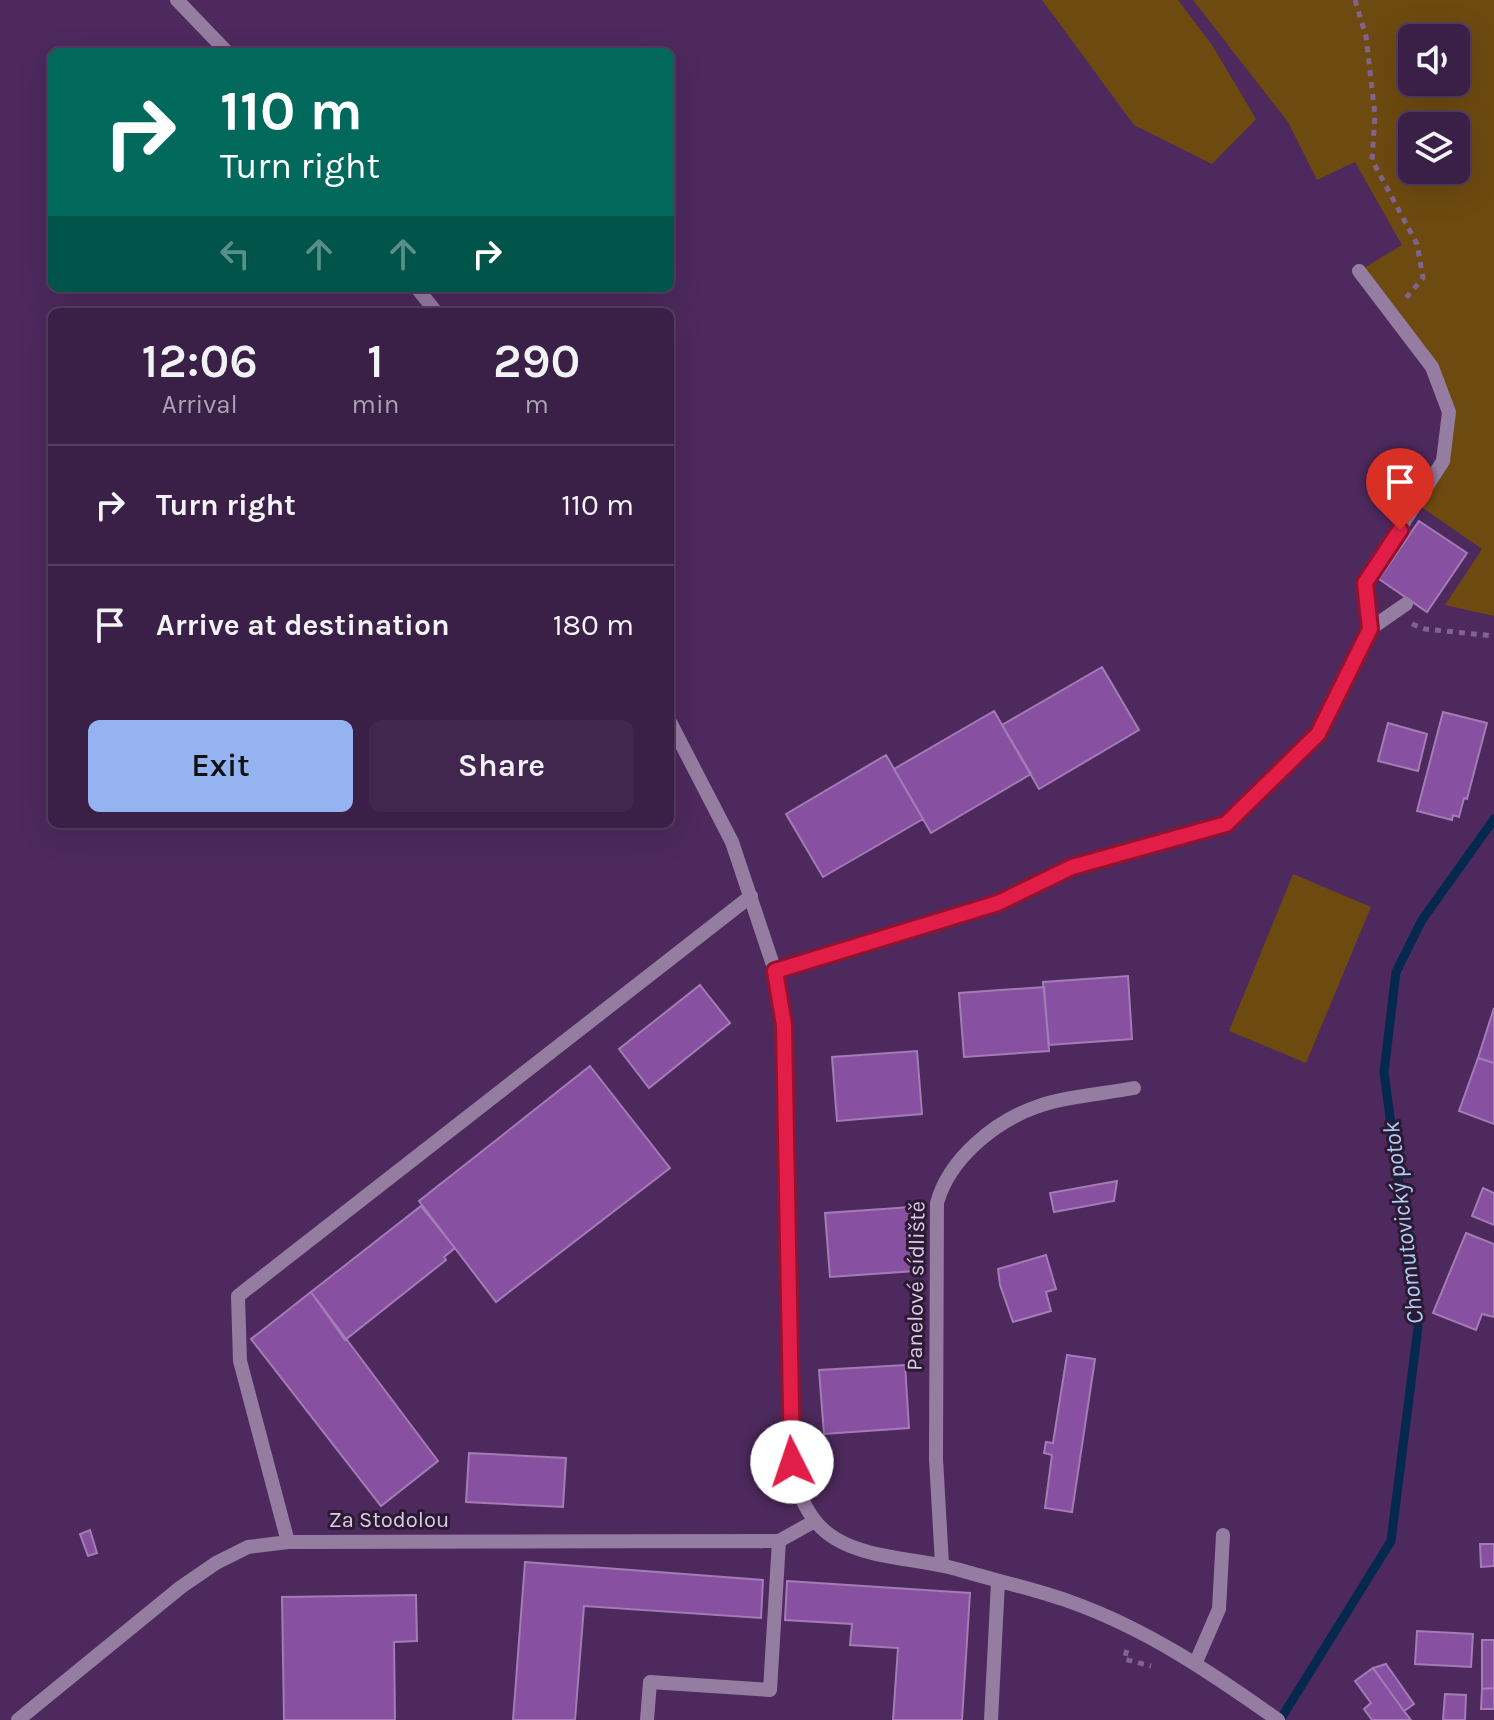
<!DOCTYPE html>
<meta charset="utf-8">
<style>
body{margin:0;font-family:Karla,sans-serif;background:#41274d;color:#f1f3f6;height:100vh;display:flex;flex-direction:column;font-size:30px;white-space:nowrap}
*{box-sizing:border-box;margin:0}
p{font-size:26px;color:#aba2b3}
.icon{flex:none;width:44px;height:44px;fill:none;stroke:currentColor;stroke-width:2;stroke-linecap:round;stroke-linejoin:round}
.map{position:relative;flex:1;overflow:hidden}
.side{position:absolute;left:48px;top:308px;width:626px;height:520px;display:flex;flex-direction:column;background:#3a1f46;border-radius:12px;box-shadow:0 8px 32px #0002,0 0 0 2px #543d5f}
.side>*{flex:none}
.guide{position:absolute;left:48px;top:48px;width:626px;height:244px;border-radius:12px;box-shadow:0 8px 32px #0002,0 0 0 2px #543d5f;background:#00695c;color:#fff;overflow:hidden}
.fabs{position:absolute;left:1398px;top:24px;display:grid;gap:16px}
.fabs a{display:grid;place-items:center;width:72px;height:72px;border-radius:12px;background:#3a1f46;box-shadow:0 8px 32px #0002,0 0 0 2px #543d5f;font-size:40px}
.pin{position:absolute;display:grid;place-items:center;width:68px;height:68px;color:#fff;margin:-82px -34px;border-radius:50% 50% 50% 0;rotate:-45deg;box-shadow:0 0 8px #0007}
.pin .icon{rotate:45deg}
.me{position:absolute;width:88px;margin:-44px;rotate:356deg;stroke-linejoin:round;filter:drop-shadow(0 0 6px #0008)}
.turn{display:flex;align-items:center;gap:28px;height:168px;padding:0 40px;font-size:36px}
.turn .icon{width:104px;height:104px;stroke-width:2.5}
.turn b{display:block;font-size:56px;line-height:68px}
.lanes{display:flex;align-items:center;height:76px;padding:0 40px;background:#0003;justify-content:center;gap:40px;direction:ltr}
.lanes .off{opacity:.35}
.eta{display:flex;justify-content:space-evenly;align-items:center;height:136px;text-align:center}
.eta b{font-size:48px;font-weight:600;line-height:56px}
.button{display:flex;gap:16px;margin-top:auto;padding:16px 40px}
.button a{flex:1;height:92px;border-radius:12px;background:#95b2f1;color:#111;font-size:32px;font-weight:600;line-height:92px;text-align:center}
.button a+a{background:#41274d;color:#f1f3f6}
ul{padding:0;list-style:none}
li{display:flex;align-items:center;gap:24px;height:120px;padding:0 40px;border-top:2px solid #543d5f}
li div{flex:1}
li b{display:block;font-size:30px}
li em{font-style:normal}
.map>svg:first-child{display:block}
.green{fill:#6d4a10;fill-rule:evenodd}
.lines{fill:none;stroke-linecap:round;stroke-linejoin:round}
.stream{stroke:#05284e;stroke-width:9}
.building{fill:#8850a1;stroke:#a37cb6;stroke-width:2}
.path{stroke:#81638f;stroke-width:5;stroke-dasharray:6 6;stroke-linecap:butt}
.minor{stroke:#957da1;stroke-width:14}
.route-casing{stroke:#92132f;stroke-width:20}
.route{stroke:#e11d48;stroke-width:14}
.labels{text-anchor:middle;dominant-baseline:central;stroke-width:6;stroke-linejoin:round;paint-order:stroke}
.street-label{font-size:22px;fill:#dec9e9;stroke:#2b1b32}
.water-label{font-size:24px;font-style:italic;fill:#afcef7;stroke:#2b1b32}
</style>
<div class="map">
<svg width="1494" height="1720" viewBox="0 0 1494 1720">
<rect width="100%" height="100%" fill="#4d295d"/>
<!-- green -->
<path class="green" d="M1042,0h136l34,45 44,74 -44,45 -78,-39z
M1193,0h301v616l-49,-11 37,-56 -65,-45c8,-14 20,-28 26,-43 26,-73 -44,-137 -84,-190l43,-26 -47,-83 -38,18 -29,-58zM1412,38h44v44h-44zM1412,126h44v44h-44z
M1293,874l78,33 -65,156 -77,-32z"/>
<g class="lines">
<!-- stream -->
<path class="stream" d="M1280,1720l111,-179 27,-214 -34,-255 12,-100 26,-52 72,-101"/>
</g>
<!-- building -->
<path class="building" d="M1419,521l48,32 -40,59 -48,-33z
M1102,667l37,63 -100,59 -37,-64z
M994,711l37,63 -100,59 -37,-64z
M1443,712l44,11 -20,76 -3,-1 -5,19 -6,-2 -1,5 -35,-9z
M1388,723l39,11 -9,37 -40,-10z
M886,755l37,64 -100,58 -37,-63z
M1128,976l4,63 -83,6 -6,-63z
M700,985l30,38 -81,65 -30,-39z
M1044,987l5,64 -85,6 -5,-64z
M1494,1008v55l-16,-5z
M917,1051l5,63 -85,7 -5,-64z
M1478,1058l16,5v61l-35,-13z
M590,1066l80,102 -174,134 -77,-101z
M1117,1181l-3,20 -60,11 -4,-19z
M1483,1188l11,5v32l-22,-9z
M421,1206l34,42 -11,9 2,3 -101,80 -34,-48z
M911,1207l4,64 -85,6 -5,-64z
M1466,1233l28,11v73l-12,-3 -6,16 -43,-17z
M1046,1255l10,34 -10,3 5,19 -38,11 -13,-37 -2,-16z
M311,1292l127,169 -57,45 -130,-167z
M1067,1355l28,4 -23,153 -27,-4 7,-53 -8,-2 2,-11 7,1z
M905,1365l4,63 -85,6 -5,-64z
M469,1453l97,5 -3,49 -97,-5z
M90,1530l7,23 -9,3 -8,-22z
M1480,1544h14v22l-13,1z
M525,1562l238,18 -2,38 -177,-12 -9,114h-62z
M787,1581l183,12 -8,127h-69l5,-72 -48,-3 2,-21 -67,-4z
M416,1595l1,46 -23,1 1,78h-111l-2,-123z
M1417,1631l56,3 -2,33 -56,-3z
M1482,1640h12v48l-12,1z
M1386,1664l28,40 -10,7 -31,-43z
M1373,1668l31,43 7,9h-39l-8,-11 7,-6 -16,-22z
M1494,1688v21h-13l1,-20z
M1445,1694l21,1 -1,25h-22z"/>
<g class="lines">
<!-- path -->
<path class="path" d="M1355,0l11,36 9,79 -3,45 45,84 6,34 -18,21
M1412,624l13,5 69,7
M1127,1650l-3,9 27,7"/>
<!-- minor -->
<path class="minor" d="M177,0l50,52
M1359,271l73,96 17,45 -6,49 -78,122 5,46
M417,288l19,24
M670,722l62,120 43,129 9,54 5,419c5,37 13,75 47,95 35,21 85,19 124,31 37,11 75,19 111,32 76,27 142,72 207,118
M775,971l223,-68 74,-36 154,-43 92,-90 52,-105 36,-25
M288,1542l-48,-181 -2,-65 513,-400
M942,1564l-6,-105 1,-256c12,-44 57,-81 99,-96 31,-11 67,-13 98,-19
M1196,1662l23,-53 4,-74
M18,1720l163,-133 35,-24 32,-16 40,-5 491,-1 34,-19
M647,1720l3,-38 120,8 9,-149
M991,1720l7,-138"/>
</g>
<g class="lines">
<!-- route casing -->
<g class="route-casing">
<path id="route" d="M792,1462l-8,-437 -9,-54 223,-68 74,-36 154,-43 92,-90 52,-105 -5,-46 35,-53"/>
</g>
<!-- route -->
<use href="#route" class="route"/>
</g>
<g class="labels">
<!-- street labels -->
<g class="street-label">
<text transform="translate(916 1286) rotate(-89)">Panelové sídliště</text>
<text x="389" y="1520">Za Stodolou</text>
</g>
<!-- water labels -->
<g class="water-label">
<text transform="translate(1403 1223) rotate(-97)">Chomutovický potok</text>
</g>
</g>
</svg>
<div class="fabs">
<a><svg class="icon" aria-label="sound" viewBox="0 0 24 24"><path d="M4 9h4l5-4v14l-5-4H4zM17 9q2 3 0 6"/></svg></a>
<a><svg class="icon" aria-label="layers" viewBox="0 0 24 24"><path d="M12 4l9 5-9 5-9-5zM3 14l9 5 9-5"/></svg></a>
</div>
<div class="pin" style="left:1400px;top:530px;background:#d93025"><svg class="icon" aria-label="arrive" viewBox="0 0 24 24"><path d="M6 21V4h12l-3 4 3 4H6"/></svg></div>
<svg class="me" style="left:792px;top:1462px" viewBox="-20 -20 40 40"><circle r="19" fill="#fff"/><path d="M0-13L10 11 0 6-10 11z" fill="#e11d48"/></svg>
<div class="guide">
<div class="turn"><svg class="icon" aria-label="right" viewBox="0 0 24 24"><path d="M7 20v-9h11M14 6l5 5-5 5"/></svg><div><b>110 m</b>Turn right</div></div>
<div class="lanes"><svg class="icon off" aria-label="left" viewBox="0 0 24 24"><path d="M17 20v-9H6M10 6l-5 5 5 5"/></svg><svg class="icon off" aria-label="ahead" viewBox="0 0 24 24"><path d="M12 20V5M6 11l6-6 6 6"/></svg><svg class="icon off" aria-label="ahead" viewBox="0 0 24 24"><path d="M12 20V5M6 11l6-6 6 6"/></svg><svg class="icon" aria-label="right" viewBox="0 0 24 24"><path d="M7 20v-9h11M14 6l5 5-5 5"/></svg></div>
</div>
<section class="side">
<div class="eta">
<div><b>12:06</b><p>Arrival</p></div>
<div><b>1</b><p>min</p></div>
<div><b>290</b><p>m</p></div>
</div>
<ul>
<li><svg class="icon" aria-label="right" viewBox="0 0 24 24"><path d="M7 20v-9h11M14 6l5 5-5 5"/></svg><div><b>Turn right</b></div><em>110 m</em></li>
<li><svg class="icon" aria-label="arrive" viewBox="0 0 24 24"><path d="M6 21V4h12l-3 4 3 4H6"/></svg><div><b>Arrive at destination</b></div><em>180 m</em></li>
</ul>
<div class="button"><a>Exit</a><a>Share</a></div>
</section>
</div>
